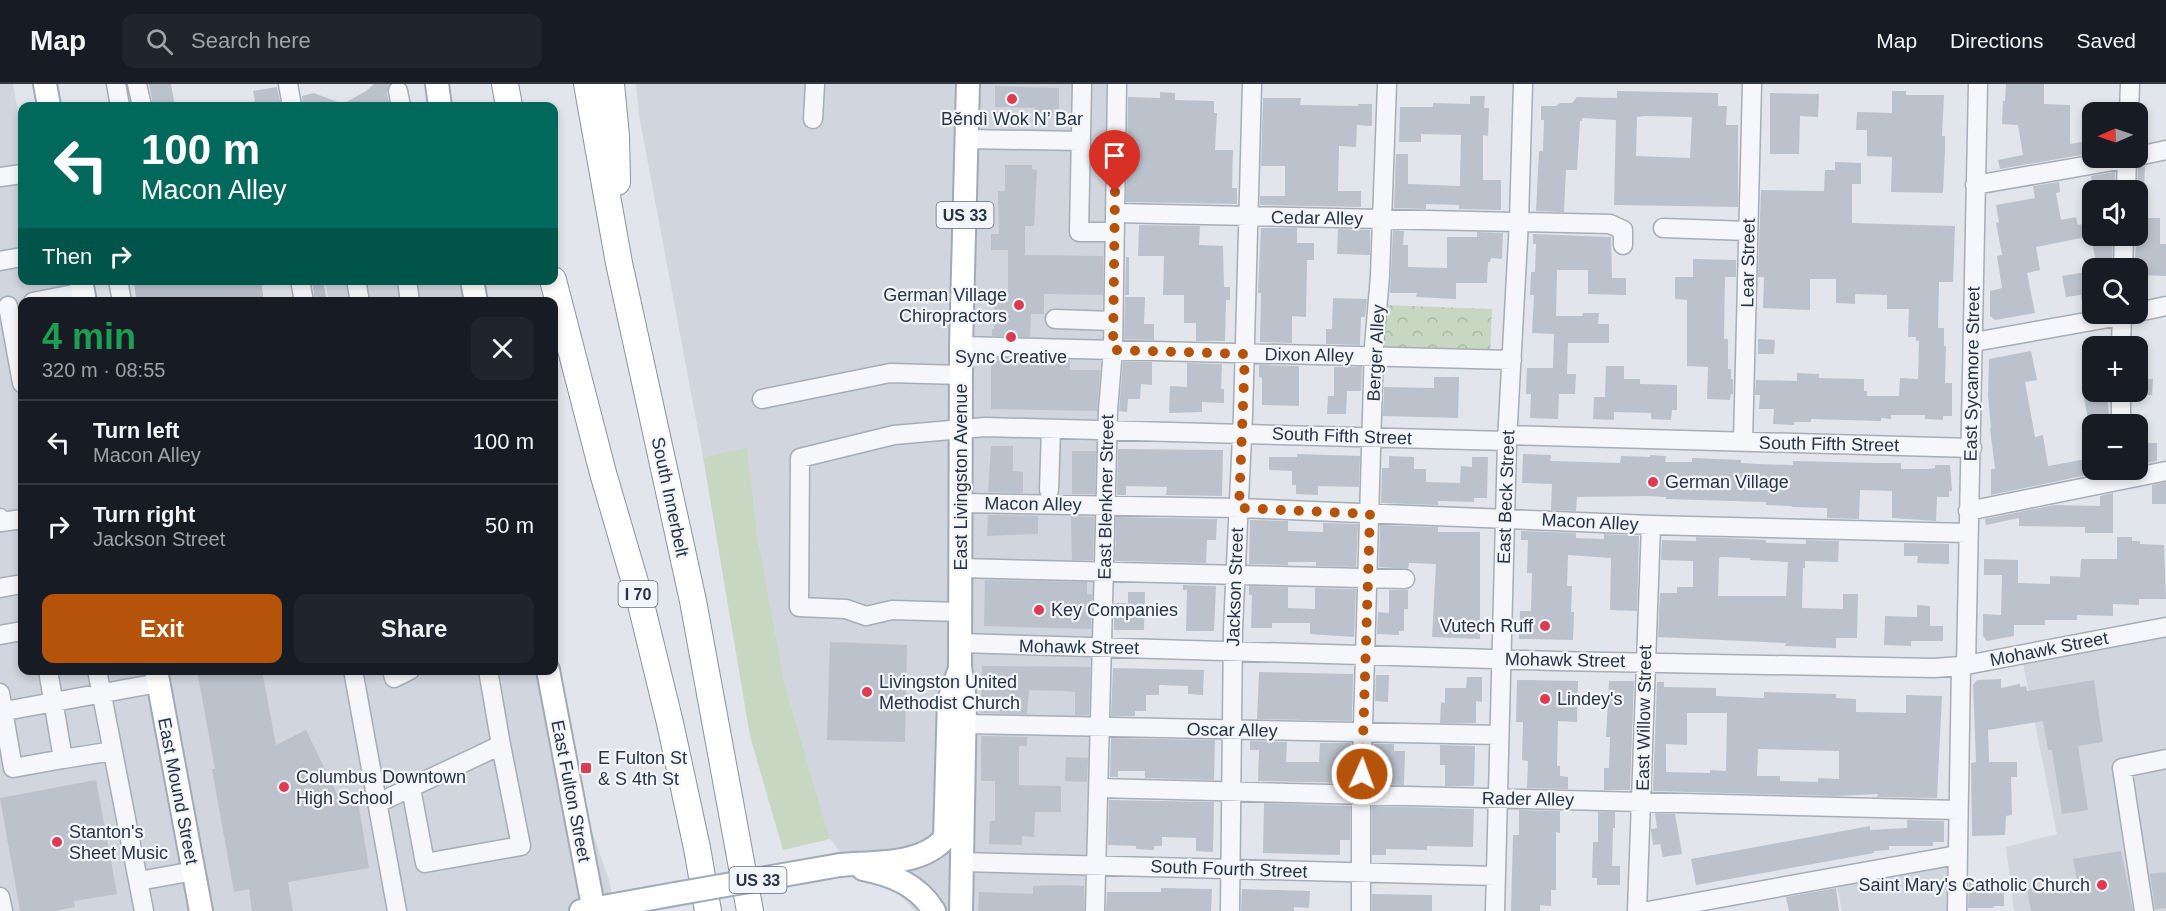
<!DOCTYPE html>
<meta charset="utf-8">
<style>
body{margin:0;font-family:Helvetica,sans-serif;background:#20242c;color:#f1f3f6;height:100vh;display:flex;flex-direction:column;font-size:22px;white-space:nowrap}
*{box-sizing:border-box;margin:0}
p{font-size:20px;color:#9ea1a6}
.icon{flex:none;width:33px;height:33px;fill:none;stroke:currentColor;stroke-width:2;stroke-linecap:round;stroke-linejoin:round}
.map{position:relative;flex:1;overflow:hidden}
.sheet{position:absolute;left:18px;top:213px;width:540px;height:378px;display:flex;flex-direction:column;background:#171b24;border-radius:12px;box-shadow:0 3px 9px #0003}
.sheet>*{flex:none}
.guide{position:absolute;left:18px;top:18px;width:540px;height:183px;border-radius:12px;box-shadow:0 3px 9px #0003;background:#00695c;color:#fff;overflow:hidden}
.needle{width:39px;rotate:268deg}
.tools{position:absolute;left:2082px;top:18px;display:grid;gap:12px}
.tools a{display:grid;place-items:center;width:66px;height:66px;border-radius:12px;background:#171b24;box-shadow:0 3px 9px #0003;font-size:30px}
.pin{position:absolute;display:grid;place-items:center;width:51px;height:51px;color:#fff;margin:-62px -26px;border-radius:50% 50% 50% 0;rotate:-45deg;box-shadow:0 0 6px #0007}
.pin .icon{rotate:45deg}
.me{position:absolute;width:66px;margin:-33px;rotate:2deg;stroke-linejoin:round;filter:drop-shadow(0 0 4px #0008)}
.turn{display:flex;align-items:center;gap:21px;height:126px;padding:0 24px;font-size:27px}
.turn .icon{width:78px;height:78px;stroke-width:2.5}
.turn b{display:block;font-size:42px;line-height:51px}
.then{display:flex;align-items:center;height:57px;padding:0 24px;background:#0003;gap:12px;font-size:22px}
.round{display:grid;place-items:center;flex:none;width:63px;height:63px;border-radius:12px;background:#20242c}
.head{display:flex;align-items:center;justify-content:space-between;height:102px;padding:0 24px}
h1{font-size:36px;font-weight:600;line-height:45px;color:#1e9e55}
.cta{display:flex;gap:12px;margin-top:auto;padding:12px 24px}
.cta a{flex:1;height:69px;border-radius:12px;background:#b45309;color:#fff;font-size:24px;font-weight:600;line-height:69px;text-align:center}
.cta a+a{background:#20242c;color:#f1f3f6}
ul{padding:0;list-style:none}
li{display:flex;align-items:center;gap:18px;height:84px;padding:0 24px;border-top:2px solid #363941}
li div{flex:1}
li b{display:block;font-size:22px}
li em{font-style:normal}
header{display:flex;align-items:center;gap:36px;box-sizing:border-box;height:84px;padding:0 30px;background:#171b24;border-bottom:2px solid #363941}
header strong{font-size:28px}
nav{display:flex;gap:33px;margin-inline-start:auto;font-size:21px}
.search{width:420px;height:54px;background:#20242c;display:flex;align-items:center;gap:15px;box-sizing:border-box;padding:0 21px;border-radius:12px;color:#9ea1a6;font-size:22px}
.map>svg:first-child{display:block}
.built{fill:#d0d5de}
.grass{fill:#c7d7c2}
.park{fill:url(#park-crowns)}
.building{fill:#bbc2cc;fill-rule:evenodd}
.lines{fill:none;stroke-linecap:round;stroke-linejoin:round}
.minor-casing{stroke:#a6adb7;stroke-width:21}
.major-casing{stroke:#a0aab9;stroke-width:26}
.highway-casing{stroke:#8793a4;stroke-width:28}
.minor{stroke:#f5f7fa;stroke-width:18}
.major{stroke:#fff;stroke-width:22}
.highway{stroke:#fff;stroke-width:26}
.major-bridge-casing{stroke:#a0aab9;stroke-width:26;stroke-linecap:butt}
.major-bridge{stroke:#fff;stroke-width:22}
.route{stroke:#b45309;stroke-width:10;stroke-dasharray:0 18}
.poi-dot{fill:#de3a52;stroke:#f2f5f9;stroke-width:2}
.labels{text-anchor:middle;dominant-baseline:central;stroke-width:4.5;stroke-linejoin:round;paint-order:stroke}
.shield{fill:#f2f5f9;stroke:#656d7c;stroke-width:1.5}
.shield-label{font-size:16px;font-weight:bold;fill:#283346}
.poi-label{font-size:18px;fill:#283346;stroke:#f2f5f9;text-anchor:start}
.street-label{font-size:18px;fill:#283346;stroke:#f2f5f9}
</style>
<header>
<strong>Map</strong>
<div class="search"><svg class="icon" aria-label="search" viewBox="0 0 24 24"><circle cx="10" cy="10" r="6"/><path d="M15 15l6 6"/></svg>Search here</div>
<nav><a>Map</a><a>Directions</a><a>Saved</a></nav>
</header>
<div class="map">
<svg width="2166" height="827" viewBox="0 0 2166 827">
<defs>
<pattern id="park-crowns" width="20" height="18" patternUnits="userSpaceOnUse" patternTransform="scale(1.5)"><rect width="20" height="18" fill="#c7d7c2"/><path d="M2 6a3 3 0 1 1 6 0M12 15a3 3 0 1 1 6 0" fill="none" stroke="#abb9a8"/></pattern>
</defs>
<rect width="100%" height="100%" fill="#e2e6ec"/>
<!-- built -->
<path class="built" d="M0,0h13l9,50v146l64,1 4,20 -68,1v368l526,1 13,71 49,141 5,28h-615z
M636,0h478l-19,827h-180l-20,-21 -31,-9 -34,-42 -45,-154 -27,-146 -11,-90 -44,8 -64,-342z
M325,197h148l4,20h-148z
M2166,542v285h-152l-8,-64 51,-13 -36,-181z
M1956,768v59h-114l-7,-35z"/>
<!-- grass -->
<path class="grass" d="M747,364l11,91 27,146 45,154 -47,11 -33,-114 -47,-279z"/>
<!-- park -->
<path class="park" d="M1383,221l109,4 -2,47 -109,-4z"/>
<!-- building -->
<path class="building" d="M149,0h22l4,22h-22z
M374,0h16l-3,9 3,13h-87l-1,-10 12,-3 29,11 23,-13z
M2006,0h38v20l26,1v39l22,-4v13l-92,16 -2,-9 25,-5 -5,-30 -16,-1 1,-23h2z
M995,2l64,2v21h-6v6h-18v-7l-40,-1z
M277,3l4,19h-25l-3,-15z
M1617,7l101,2v13h9l-1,19h12v82l-124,-2 2,-85 -34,-2v3h-2l-3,49h-11l-2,42 -28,-1 3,-60h4l1,-31h-3v-14h15l4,-3h12l5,-6 40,1zM1645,32l47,1 -2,41 -54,-2 1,-39z
M1892,7h14v4h38l-2,41h3v14l-2,43 -52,-1 1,-35 -25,-1v-26h-11l1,-18 35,1z
M1160,8l15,1v7l39,1v12h3l-2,37h18l-1,38h5v16l-111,-2 2,-105 32,1z
M1770,9l49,1 -1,23 -18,-1 -1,38h-29z
M1470,12h15l-1,12h5l-1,28 -5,-1v45h18v30l-42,-1v-4l-33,-1v5l-32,-1 2,-54h12v30l52,2v-4l1,-47 -40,-1v8h-22l1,-35h33v-4l37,1z
M1263,14h38l-1,7 58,1v-2h14v22l-15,-1 -1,22 -17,-1 -1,45h23v16l-101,-2v-9h25v-30h-24z
M1835,78l26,1v21h-9v39l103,3 -2,56h-14l-1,46h6v18h2l-1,37h7v33h-9v4l-18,-1v-4h-34v4l-10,-1v3l-70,-2v3h-17v3l-21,-1 1,-15h-15l1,-14h-5l1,-15 41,1v-8l22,1v4l45,1v12h3v5h32l1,-18 18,1 1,-38h-3v-4h-8l1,-28h-22v-14l-32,-1v10l-19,-1v-24h-26v31l-47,-2 1,-31h-6l3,-87 63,1 1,-21h10z
M1005,81h27v4l5,1 -3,56h-9v29l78,1v39l-59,-1v20h-13l-1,23 -38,-1v-7h2v-38h14v-41h-17v-16h8l-1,-43h7z
M2145,82l-1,24h-7l1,-23z
M2115,88v18h-21l-3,-14z
M2059,98l1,10 -4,1 5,27 15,-3 2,8 14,-3v14h21l-1,32h-15l-6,-32 -55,11 4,23 -13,3 8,40 -40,7 -5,-4v-25l12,-3 -5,-32 5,-1 -6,-32 3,-1 -3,-17 39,-7 -2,-12z
M2138,134h22v26h6v32l-28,-1v-7h-4z
M1139,141l61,1 -1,19 24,1 1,41h6v13h-4l-1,41h-29v-18h-12v-28h-21l1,-39h-26z
M1261,144h36v15h17v17h-7l-1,57 -14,-1v27l-32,-1 1,-49h-3z
M1338,145l32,1v25l-33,-1z
M1393,146l11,1 -1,14h5v22l39,1v-31h30v-5l26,1 -1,26 -11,-1 -1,4h-2l-1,21h-31v16l-40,-2 1,-4h-27z
M1533,150l78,3 1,41h14v17l-38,-1v-24h-31l-1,46h26l1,-3h16l-1,11h11v19h-41l-1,31h9l-1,20h-16l-1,25 -28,-1 1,-24h-5l1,-26h26l1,-34 -22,-1 2,-38h-4l1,-23h4l1,-28h-3z
M1126,173h3v38h-4z
M1693,175l43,1v17h-11l-1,62h4v30h3v10h2v15h-2l-1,6 -23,-1 1,-32 -21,-1v-66l-12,-1v-22h18z
M2092,187v38l-9,2 -2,-16 -15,2 -4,-21z
M133,196h128l3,22h-127z
M312,196h11l4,22h-12z
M1125,213h20l-1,27h10v16l-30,-1z
M1333,214l34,1 -2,18h-4l-1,28 -34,-1v-15h6z
M1758,255l17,1 -1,14h-16z
M2031,267l6,29 -12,2 10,55 8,-2 5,31 44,-8v16l-101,21v-26h4l-5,-41h1l-3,-32 1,-37z
M991,274l79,2v10h30l-3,41 -106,-2z
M1123,277l29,1v23l-11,-1 -1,15h-12l-1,13 -8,-1z
M1187,279l35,1 -1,25h3v14l-22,-1v10l-33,1 1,-27 17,1z
M1259,281l40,1v40l-37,-1v-27l-3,-1z
M1606,282h18v13h16v5l37,1v25h-5l-1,10 -20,-1v-6l-37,-1v8l-21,-1 1,-22h11z
M1334,283h28l-1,24h-14l-1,23h-19l1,-18h6z
M1434,293h25l-1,41 -75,-2 1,-29 50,1z
M2138,295h15l-1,16h-14z
M2083,308h27l-2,12 2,20 -21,1z
M2138,359h19v18l-19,4z
M991,362h22v25l10,1v21l-35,-1z
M1118,365l105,1 -1,46 -56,-1 1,-8 -41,-1v9h-9z
M1072,367h24l-1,43h-23z
M1297,370l63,2 -1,31 -41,-1v9l-22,-1v-9h-4v-14l-23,-1v-13h28z
M1523,370l28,1 -1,6 70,2 1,-7 29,1v-2l16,1 -1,6h27v-4l49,2v3l17,1 35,1v-4l85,2h23v6h27l7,-1v-3h15l2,26h-3v6h-12l-1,24 -44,-3v-27l-32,-1 -1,29 -32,-1v-10l-36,-1 1,-1 -26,-1v-3l-100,-3v-2l-18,-1 -71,1 -1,14 -25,-1 1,-26 -30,-1z
M1389,372l25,1v12h12v13l34,1 1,-17 11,1v-10h16l-1,41h-13v4l-36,-1v4l-57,-2 1,-35h7z
M2166,398v22h-14v-19z
M2113,409v40h-28v-6l-66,-1v-8l-33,7 -1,-6 69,-14 46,1v-10z
M988,431l50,1v18l-51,2z
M1071,432l23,1 -1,43h-21z
M1116,433l101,2 -1,21h-9l-1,23 -91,-2z
M1250,436l38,1v10l35,1v-9l35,1 -2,43 -40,-1v-4h-28v3l-39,-1z
M1380,441l58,2v5h42v107l-48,-2 4,-73 -27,-1 -1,6 -29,-2z
M1521,447l55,2v5l28,1v-5l35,2 -2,75 -27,-1 1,-52 -43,-3 -1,31h5l-1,26h3l-1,28 -54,-1 1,-28h11l1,-38h-5l1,-33h-7z
M1696,453l52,2 18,1v3l40,1v-4l33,1 -1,21 -33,-1v7h-2l-1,40 41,1v-15h15l-1,44h-21v10l-51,-2 1,-3 -128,-6 2,-44h17v-6h16v-26l-32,-1 1,-20 34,1zM1721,473l29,1v2l38,2 -2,34h-68l1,-38z
M2117,453h15v4h8v3l24,1 2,54h-27v6l-26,-1v12l-36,-1v5h-32v5h-31v11l-27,5 -4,-5v-22l18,1 1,-40h-18v-16l34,1v23l32,1v-8l30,1 1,-18h36z
M1904,459l45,1v20l-32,-1 1,-7h-14z
M985,496l102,2v12h5l-1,35 -107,-3z
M1183,501l33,1 -2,45h-28l1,-41h-4z
M1249,502l39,1v21l27,1v-21l41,1 -2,48 -44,-3v-11h-38v5h-21l1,-33h-3z
M1389,506h19v19h-4v22h-5v4l-22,-1 1,-22 11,1z
M1128,508h17l-1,38h-30v-27h14z
M1917,521l13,1v20h13v15h-32v5l-27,-1 1,-29 32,1z
M830,558l77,3 -2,97 -78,-2z
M982,582l108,1 -1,48h-14v-23l-11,-1 -35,-1 -2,24 -46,-1z
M1113,584l91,2 -1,25 -15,-1v-8l-29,-1v10h-13v16h-11v5h-24z
M197,586h65l14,75 30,-15 33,68 18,-3 12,73 -81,14 5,29h-41l-3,-22 -15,3 -22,-123h3z
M1259,588l94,2 -1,47 -95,-2z
M1376,591h13l-1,27 -13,-1z
M1467,593h15v25l-6,-1v22h-36l1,-21 4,1v-15h21z
M2001,595v9l19,-4v3l6,-1 1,5 67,-11 9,62 -25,4 10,64 -26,4 -10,-64h-4l-5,-29 -55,9 1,32h28v15h-6l1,38 -6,1 -1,19 -33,1 -1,-73 5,-1 -3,-77 4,-5z
M1517,596l61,1 -1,41 -19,-1 -1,45h3v10l8,1v12l-41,-1 1,-27 -6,-1 1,-38h-7z
M1609,597h25l-4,109h-26v-22h5l1,-31h-4z
M1657,598h7v5l52,1v8l48,2v-6l72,2v4l20,1v13l50,1v-18l36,1 -5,102 -60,-1 1,-3 -42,2 -183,-5zM1687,629h40l-1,58 -16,-1v3l-44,-1v-28l21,1zM1758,665l81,2v28l-21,-1v4l-38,-1v-5h-23z
M981,652l46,1v9h-8v39l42,1v26h-26l-1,25 -12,-1v9l-33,-1 1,-23h5v-40h-14z
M1111,654l104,2 -1,40 -69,-2v-7h-27v6h-8z
M1250,657l37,1 -1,20h33l1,-19h31l-1,40 -92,-2 1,-31h-9z
M1374,660h20v7h11l-1,34 -31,-1z
M1440,661l35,1 -1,40h-29v-21h-5z
M1066,673l22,1 -1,24 -22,-1z
M96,696l21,114 -43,7 1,6 -20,4h-35l-20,-113z
M1109,716l105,2 -1,50 -17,-1v-13l-34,-1v9h-8v4l-18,-1v-3l-28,-1z
M1264,719l86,3v34h-10v15l-77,-2z
M1372,722l102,3 -1,38 -46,-1v4l-41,-1v6h-14z
M1519,726l41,1v22l-4,-1v58h-5v16l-11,-1v6h-29l2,-76h6z
M1598,728h17v16h-2l-1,38h8v19h-23v-7h-5l1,-36h5z
M1655,729l20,1 7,40 -19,3 -3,-13 -7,1 -2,-16 6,-1z
M1907,736l37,1v21h-11v4h-44v4l-15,1v2l-178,32 -5,-26 179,-33v4l37,-2z
M2121,767l12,60h-102l-4,-22 50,-9 -4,-21z
M2166,788v36l-11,1 -5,-35z
M1969,797h25v3h10v22h-10l-1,2h-25z
M1063,801l21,1v25h-106l1,-19 54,2v-8z
M1161,804l51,1 -1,22h-105l1,-19h54z
M1836,804l3,23h-50l-3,-14z
M1242,805l68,2 -1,17 -15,-1v4h-53z
M1372,810l60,1v16h-60z"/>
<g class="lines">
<!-- minor casing -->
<g class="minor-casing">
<path id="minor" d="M116,0l4,22
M137,0l5,22
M288,0l4,22
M1082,0l-3,148h36
M398,7l3,15
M2129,28l1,-28
M813,35l2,-35
M967,55l114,2
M2138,72l28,-6
M0,93l22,-3
M1975,101l155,-27
M2126,106l1,-32
M1115,129l495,11 13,6v15
M1663,144l85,3
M0,177l22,-4
M2123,184l1,-32
M118,196l4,22
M300,196l4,22
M356,196l4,22
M407,196l3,22
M33,218l50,-10
M8,222l14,77
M2138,228l28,-6
M1055,235l58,2
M1974,258l157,-28
M961,262l551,14
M2121,262l1,-32
M762,315l128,-26 71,2
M2121,340v-32
M1507,351l465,13
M1743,358l9,-358
M1049,406l2,-61
M960,419l279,5 412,17 317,8
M1968,427l198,-40
M0,434l1,4 21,-3
M960,484l445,11
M0,504l22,-4
M960,528l-68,-2 -26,6 -20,-7 -47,-2 1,-149 94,-23 91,-8 522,14
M0,551l22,-4
M960,559l596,18 378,7 27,-2 205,-39
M1966,581l12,-581
M48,586l15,89 50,-8
M97,586l47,241
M353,586l44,241
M392,586l2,8 16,-8
M0,609l13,75 50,-9
M0,628l158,-29
M964,640l535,11
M411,704l14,75 96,-17 -20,-101
M1099,704l859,22
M378,719l123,-58 -13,-75
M962,778l534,14
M139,797l55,-10
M0,813l3,14
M1095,827l13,-501 5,-60 4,-266
M1230,827l3,-282 10,-214 9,-331
M1361,827v-116l13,-449 6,-70 7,-192
M1495,827l12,-470 12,-220 4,-137
M1637,827l14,-386
M1648,827l309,-56
M1957,827l4,-245
M2144,827l-22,-143 44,-9"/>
</g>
<!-- major casing -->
<g class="major-casing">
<path id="major" d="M45,0l4,22
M437,0l3,22
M81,196l4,22
M472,196l4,22
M156,586l45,241
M548,586l46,241
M840,781c32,-3 82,1 105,-27l4,-138 10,-29
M863,785c30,6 55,16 71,42
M581,827l94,-17
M961,827l4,-211 -5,-33 1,-321 7,-262"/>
</g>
<!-- highway casing -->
<g class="highway-casing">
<path id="highway" d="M505,0l4,22
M587,0l32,179 74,338 57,310
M611,0l5,52 1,46
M553,196l50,193 36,123 31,127 27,125 11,63"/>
</g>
<!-- minor -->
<use href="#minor" class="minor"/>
<!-- major -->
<use href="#major" class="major"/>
<!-- highway -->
<use href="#highway" class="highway"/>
<!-- major-bridge casing -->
<g class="major-bridge-casing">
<path id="major-bridge" d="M675,810l165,-29"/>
</g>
<!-- major-bridge -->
<use href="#major-bridge" class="major-bridge"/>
</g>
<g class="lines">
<!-- route -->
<path class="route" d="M1115,108l-2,158 132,4 -6,154 131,6 -8,260"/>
</g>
<!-- markers -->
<g class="poi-dot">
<circle cx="1012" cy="15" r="6"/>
<circle cx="1019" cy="221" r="6"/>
<circle cx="1011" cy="253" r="6"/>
<circle cx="1653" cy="398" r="6"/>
<circle cx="1039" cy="526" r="6"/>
<circle cx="1545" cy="542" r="6"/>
<circle cx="867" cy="608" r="6"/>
<circle cx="1545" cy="615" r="6"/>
<rect x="580" y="678" width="12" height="12" rx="3"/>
<circle cx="284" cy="703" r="6"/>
<circle cx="57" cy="758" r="6"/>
<circle cx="2102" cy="801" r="6"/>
</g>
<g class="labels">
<!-- shield labels -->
<g class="shield">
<rect x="936.5" y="118" width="57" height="26" rx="4.5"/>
<rect x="618.5" y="497" width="39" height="26" rx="4.5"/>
<rect x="729.5" y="783" width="57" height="26" rx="4.5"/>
</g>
<g class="shield-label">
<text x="965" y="131">US 33</text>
<text x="638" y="510">I 70</text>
<text x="758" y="796">US 33</text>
</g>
<!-- poi labels -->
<g class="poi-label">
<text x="1012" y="35" text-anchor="middle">Běndì Wok N’ Bar</text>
<text x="1007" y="211" text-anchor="end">German Village<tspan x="1007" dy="21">Chiropractors</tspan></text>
<text x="1011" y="273" text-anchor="middle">Sync Creative</text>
<text x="1665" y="398">German Village</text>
<text x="1051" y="526">Key Companies</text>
<text x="1533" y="542" text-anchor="end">Vutech Ruff</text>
<text x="879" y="598">Livingston United<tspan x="879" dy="21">Methodist Church</tspan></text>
<text x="1557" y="615">Lindey's</text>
<text x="598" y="674">E Fulton St<tspan x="598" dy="21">&amp; S 4th St</tspan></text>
<text x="296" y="693">Columbus Downtown<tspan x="296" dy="21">High School</tspan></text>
<text x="69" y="748">Stanton's<tspan x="69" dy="21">Sheet Music</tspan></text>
<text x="2090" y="801" text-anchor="end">Saint Mary's Catholic Church</text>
</g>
<!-- street labels -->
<g class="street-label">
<text transform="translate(1317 134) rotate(1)">Cedar Alley</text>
<text transform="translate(1748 179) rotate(-89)">Lear Street</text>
<text transform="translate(1376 269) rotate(-87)">Berger Alley</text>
<text transform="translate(1309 271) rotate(1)">Dixon Alley</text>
<text transform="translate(1972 290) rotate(-89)">East Sycamore Street</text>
<text transform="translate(1342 352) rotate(2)">South Fifth Street</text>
<text transform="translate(1829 360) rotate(1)">South Fifth Street</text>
<text transform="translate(961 393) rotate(-90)">East Livingston Avenue</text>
<text transform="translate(670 413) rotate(78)">South Innerbelt</text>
<text transform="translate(1106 413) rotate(-89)">East Blenkner Street</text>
<text transform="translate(1506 413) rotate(-88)">East Beck Street</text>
<text transform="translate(1033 420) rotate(1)">Macon Alley</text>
<text transform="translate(1590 438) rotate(3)">Macon Alley</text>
<text transform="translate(1235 503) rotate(-88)">Jackson Street</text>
<text transform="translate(1079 563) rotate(1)">Mohawk Street</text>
<text transform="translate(2049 565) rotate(-11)">Mohawk Street</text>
<text transform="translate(1565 576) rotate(1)">Mohawk Street</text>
<text transform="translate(1644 634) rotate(-89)">East Willow Street</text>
<text transform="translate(1232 646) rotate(1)">Oscar Alley</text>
<text transform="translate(178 707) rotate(79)">East Mound Street</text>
<text transform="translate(571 707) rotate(79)">East Fulton Street</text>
<text transform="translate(1528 715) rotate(1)">Rader Alley</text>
<text transform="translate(1229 785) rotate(2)">South Fourth Street</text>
</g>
</g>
</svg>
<div class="tools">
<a><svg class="needle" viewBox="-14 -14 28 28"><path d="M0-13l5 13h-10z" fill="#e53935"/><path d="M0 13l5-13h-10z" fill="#9ea1a6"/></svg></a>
<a><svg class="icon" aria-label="sound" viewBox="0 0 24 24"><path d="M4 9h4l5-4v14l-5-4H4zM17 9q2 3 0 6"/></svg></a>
<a><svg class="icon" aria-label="search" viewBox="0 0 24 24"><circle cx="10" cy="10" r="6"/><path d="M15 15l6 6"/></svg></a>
<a>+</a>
<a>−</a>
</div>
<div class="pin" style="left:1115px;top:108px;background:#d93025"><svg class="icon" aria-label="arrive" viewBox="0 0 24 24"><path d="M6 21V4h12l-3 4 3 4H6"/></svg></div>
<svg class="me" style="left:1362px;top:690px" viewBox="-20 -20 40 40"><circle r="17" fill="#b45309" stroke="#fff" stroke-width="3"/><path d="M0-11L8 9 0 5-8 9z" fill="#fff"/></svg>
<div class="guide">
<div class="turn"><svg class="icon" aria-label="left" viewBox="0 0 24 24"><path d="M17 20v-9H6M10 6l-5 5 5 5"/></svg><div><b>100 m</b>Macon Alley</div></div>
<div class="then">Then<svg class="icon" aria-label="right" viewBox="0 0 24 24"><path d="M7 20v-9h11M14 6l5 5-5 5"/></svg></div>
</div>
<section class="sheet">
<div class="head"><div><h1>4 min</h1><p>320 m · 08:55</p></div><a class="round"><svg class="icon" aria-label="close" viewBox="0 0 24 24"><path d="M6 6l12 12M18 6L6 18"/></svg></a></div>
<ul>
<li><svg class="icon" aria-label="left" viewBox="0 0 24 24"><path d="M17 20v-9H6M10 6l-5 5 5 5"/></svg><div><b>Turn left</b><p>Macon Alley</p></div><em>100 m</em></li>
<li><svg class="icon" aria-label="right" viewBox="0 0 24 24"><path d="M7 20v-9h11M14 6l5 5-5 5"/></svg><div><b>Turn right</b><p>Jackson Street</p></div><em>50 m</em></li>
</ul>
<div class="cta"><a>Exit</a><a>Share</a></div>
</section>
</div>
